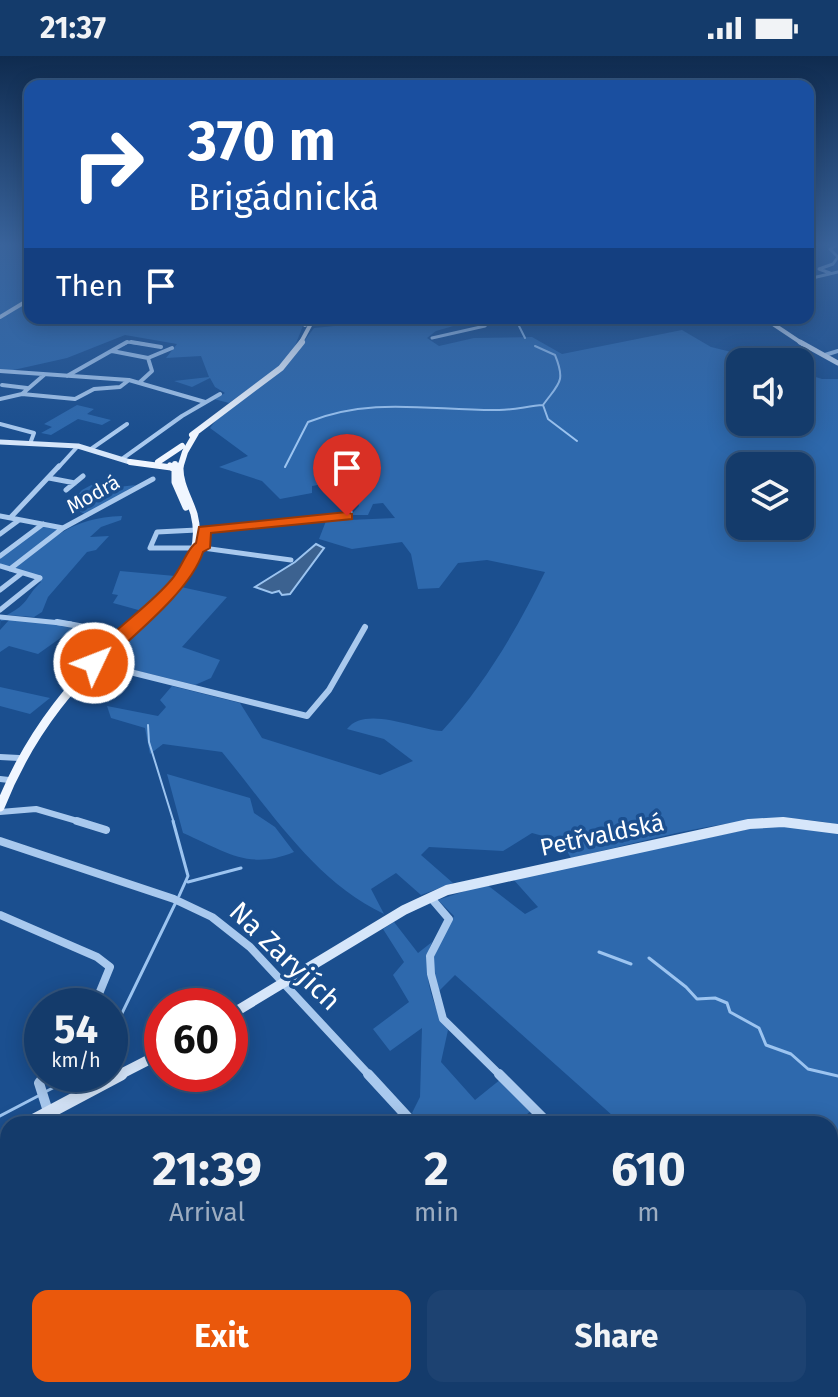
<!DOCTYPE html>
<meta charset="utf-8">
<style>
body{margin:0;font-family:"Fira Sans",sans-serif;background:#1d4271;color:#f1f3f6;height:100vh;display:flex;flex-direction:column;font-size:30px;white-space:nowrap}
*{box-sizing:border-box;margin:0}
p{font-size:26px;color:#9dadc1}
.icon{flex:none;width:44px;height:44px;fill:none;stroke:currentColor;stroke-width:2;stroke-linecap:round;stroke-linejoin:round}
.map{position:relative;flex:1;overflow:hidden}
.drawer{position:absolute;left:0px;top:1060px;width:838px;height:282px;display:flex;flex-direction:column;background:#143b6b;border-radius:24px 24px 0 0;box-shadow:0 4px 20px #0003,0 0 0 2px #33557e}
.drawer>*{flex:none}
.banner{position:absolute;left:24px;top:24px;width:790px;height:244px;border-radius:16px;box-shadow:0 4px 20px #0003,0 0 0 2px #33557e;background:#1a4fa0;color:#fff;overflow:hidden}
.controls{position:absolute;left:726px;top:292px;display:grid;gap:16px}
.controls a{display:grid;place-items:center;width:88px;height:88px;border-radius:16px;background:#143b6b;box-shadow:0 4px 20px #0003,0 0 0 2px #33557e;font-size:40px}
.speed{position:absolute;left:24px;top:932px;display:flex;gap:16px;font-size:40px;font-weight:700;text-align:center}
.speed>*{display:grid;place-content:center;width:104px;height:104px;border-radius:50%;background:#143b6b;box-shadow:0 4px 20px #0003,0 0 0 2px #33557e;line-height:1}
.speed small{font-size:20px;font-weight:400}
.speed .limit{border:12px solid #d22;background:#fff;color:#111}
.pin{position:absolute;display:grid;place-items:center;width:68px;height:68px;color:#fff;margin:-82px -34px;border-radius:50% 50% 50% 0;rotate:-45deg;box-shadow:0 0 8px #0007}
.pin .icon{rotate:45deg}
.me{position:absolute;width:88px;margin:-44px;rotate:47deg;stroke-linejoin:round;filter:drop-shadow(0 0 6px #0008)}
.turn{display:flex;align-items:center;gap:28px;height:168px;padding:0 32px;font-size:36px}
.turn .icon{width:104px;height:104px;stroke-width:2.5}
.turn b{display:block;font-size:56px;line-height:68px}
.then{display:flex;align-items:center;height:76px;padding:0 32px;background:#0003;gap:16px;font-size:30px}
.eta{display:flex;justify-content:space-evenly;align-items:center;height:136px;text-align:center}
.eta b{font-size:48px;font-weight:700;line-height:56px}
.button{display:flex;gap:16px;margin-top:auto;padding:16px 32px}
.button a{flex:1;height:92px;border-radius:16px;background:#ea580c;color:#fff;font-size:32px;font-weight:700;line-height:92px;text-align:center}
.button a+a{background:#1d4271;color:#f1f3f6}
.status{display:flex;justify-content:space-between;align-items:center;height:56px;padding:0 40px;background:#143b6b;direction:ltr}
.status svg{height:22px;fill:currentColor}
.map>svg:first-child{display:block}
.green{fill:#2e69ad;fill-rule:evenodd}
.water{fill:#3c6290;stroke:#9cc4f0;stroke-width:2}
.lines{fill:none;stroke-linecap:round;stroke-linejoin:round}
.stream-far1{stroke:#9cc4f0;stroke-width:2}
.stream{stroke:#9cc4f0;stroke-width:3}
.street-far5{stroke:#a9c9ee;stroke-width:3}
.street-far4{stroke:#a9c9ee;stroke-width:4}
.street-far3{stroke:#a9c9ee;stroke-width:5}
.street-far2{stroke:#a9c9ee;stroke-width:6}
.street-far1{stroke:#a9c9ee;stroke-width:8}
.street{stroke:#a9c9ee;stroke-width:10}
.secondary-far4{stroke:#d6e6fa;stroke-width:4}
.secondary-far3{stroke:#d6e6fa;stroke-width:5}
.secondary-far2{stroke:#d6e6fa;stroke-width:8}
.secondary-far1{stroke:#d6e6fa;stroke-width:10}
.secondary{stroke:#d6e6fa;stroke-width:13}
.primary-far3{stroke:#f0f6ff;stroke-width:4}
.primary-far2{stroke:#f0f6ff;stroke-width:6}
.primary-far1{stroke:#f0f6ff;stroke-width:7}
.primary{stroke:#f0f6ff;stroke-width:9}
.route{fill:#ea580c;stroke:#983908;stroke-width:2}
.labels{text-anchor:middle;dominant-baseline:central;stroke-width:7;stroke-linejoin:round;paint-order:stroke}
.far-street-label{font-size:20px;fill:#fff;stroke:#1b4f8f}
.street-label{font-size:24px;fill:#fff;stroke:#1b4f8f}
.near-street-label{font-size:28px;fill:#fff;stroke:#1b4f8f}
</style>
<div class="status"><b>21:37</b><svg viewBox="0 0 49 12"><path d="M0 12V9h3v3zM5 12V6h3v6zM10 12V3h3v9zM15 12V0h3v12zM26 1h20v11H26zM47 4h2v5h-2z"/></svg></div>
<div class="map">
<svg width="838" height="1341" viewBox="0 0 838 1341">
<rect width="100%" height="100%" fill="#1b4f8f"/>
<!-- green -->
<path class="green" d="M0,190h30v51l-30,18z
M30,244v18h276l-13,33 -14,16 -50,36 -15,-4 11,-6 -10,-6 -5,-9 -18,9 -18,-6 35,-4 -8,-21 -35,2 11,-14 -52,-9 -58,23 -58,13 -9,-1v-52z
M416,262h65l-45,13 -9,7 12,8 35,-8 58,-1 30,17 120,-24 29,17 61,15h-32v60h60v-50l22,7h16v446c-79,-20 -188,16 -267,33l-10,-17 -29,-8 -29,18 -74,-4 -8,8 32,28 -32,12 -25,-22 -25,16 13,25c-70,-33 -114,-104 -162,-162l-59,-8 -13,10 -5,-26 -34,-10 -4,-12 51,10 8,-9 -6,-7 12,-14 68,17 22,35 118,37 33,-14 -29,-22 -37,-10c18,-24 68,0 95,2 43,-47 75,-102 103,-159l-58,-12 -29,3 -19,25 -21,1 -7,-35 -9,-12 -50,7 -33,-10 7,-18 69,-3 -12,-15 -10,1 -5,11h-17l8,-9 -4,-12 -14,-3 -5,-9 -24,4v7l-32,6 -18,-18 -43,-14 29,-11 -38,-28 7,-9 67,-51 30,-40zM740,410h60v60h-60z
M77,349l17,4 -7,5 24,6 -9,5 -24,-6 -27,16 -10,-2 11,-6 -8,-3z
M95,427l14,5 27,-3 -50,30 -17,-10 13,-15z
M122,460l-1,4 -20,7 -11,10 19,-1 -13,14 -9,2 -39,45 -6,15 -8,5 -27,-2c23,-12 18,-18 34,-33l-27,-13c39,-31 56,-51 108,-53z
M42,470l17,3 -48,38 -11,-2v-9z
M120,515l55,5 -33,35 -29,-8 5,-8 -6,-1z
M181,531l46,10 -45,50 38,13 -9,18 -16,7 -93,-23z
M1,562l29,1 46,8 -38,27 -29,-8 -9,6v-22l9,-10 -8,1 -1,6z
M0,631l50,11 -20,16 -30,-8z
M167,718l83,24 4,15 21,14 19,25c-46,19 -69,-1 -111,-19z
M790,770l48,7v564h-140l-2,-7h134v-266h-208l-167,-149 -17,17 -6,-32 22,-44 -16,-16 48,-16 39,30 13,-7 -25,-28 241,-51z
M394,866l24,31 14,-11c-12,26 0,65 16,88l-7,32 34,38 26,-21 31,31 -17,14h-23l-4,-5 -6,5h-62l-8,-11 8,-16 2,-69 -32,23 -17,-22 36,-27 -16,-27 11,-13 -21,-33z
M8,1093v241h11l-19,7v-244z"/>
<!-- water -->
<path class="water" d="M316,488l8,4 -34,46 -8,1 -3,-4 -7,2 -17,-6 40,-25z"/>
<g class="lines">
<!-- stream-far1 -->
<path class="stream-far1" d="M515,262l10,20
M543,349l5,14 29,22
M285,411l23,-45c64,-26 125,-11 191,-12 15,0 29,-4 44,-5 16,-22 23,-23 12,-50l-20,-9
M148,669l1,17 25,81"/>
<!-- stream -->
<path class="stream" d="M173,765l15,55 -9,20
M188,826l53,-14
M599,896l32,12
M649,902l37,29 11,12 18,-1 12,5 3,9 29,16 7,17 25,9 17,15 30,7
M110,982l66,-136
M45,1036l35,-18
M0,1060l40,-21"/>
<!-- street-far5 -->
<path class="street-far5" d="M830,217l-11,-4 14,-5 5,-7 -8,-8 5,-3
M808,223l30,-7
M496,262l7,5 31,-5
M432,282l53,-12 8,-8
M124,288l4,-2 16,2"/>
<!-- street-far4 -->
<path class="street-far4" d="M131,286l30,5
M112,295l36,7
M825,299l13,-4
M0,315l129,9 76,22
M67,320l60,-34
M140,326l12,-11 -4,-13 24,-10
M2,329l25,3
M22,338l22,-19
M0,343l22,-5 53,5 19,-10 26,-2 9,-7
M0,368l34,9 -3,8
M91,393l36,-25
M122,403l60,-43 38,-22
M58,412l20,-22"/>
<!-- street-far3 -->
<path class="street-far3" d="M49,422l26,5
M66,434l17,-14
M0,460l63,12 90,-49
M11,461l48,-51
M197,474l-40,2 -7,16h53l88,12
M0,478l19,-14
M203,492l1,-18 143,-14 3,-4 -11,-18
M0,500l43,-32
M0,510l40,12
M10,513l53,-41
M0,534l22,-17
M0,554l40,-32
M0,561l71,7"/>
<!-- street-far2 -->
<path class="street-far2" d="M57,566l66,12
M94,607l213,53 22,-26 36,-63
M0,701l19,1
M0,723l9,1
M0,756l36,-3 48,14"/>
<!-- street-far1 -->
<path class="street-far1" d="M77,765l29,9
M0,785l174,58 38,18 38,30 120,129
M431,842l18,21 -19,37 1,18 12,45 58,57
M0,859l97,42 13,10 -16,39
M44,1020l2,-2"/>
<!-- street -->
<path class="street" d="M46,1018l-7,9 13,41
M368,1018l46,50
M499,1018l50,50
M166,1334l1,7
M34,1341l15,-7"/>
<!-- secondary-far4 -->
<path class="secondary-far4" d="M0,261l30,-18
M764,262l39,26
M305,269l7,-3 59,2 43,-6"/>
<!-- secondary-far3 -->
<path class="secondary-far3" d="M800,286l38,21
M0,386l78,4 52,16"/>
<!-- secondary-far2 -->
<path class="secondary-far2" d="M759,767h35"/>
<!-- secondary-far1 -->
<path class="secondary-far1" d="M230,959l174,-105 43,-20 302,-66 34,-2 55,7
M117,1020l45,-23"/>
<!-- secondary -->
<path class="secondary" d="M27,1068l94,-50
M0,1082l8,-4"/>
<!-- primary-far3 -->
<path class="primary-far3" d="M300,288l14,-26"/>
<!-- primary-far2 -->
<path class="primary-far2" d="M192,379l89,-67 21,-26
M130,406l45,6
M158,406l24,-16
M175,408v4
M180,412l5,-16 11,-19"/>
<!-- primary-far1 -->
<path class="primary-far1" d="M170,410l8,5
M175,410v16l11,25
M134,568c33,-30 73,-60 60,-110 -5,-16 -15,-31 -14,-48"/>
<!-- primary -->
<path class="primary" d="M0,751c31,-78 75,-128 136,-185"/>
</g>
<!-- sky -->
<linearGradient id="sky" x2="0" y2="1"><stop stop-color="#0f2b4f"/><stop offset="0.5" stop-color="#39639b"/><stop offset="1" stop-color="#39639b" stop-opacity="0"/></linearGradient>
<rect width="838" height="378" fill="url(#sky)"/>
<!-- route -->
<path class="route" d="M347,456l5,2v5l-141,14 -1,15 -7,4c-13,40 -72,85 -103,115h-12l-2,-4c23,-32 61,-54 86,-84 9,-10 16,-32 24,-36l3,-16z"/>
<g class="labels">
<!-- far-street labels -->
<g class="far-street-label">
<text transform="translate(93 438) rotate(-29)">Modrá</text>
</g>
<!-- street labels -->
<g class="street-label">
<text transform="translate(602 779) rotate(-12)">Petřvaldská</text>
</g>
<!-- near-street labels -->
<g class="near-street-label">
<text transform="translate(285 900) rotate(44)">Na Zaryjích</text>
</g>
</g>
</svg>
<div class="controls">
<a><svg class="icon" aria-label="sound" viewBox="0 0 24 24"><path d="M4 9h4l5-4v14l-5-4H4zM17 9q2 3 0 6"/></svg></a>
<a><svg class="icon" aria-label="layers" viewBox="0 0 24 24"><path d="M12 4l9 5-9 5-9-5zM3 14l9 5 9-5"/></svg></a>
</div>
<div class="speed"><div>54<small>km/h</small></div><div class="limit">60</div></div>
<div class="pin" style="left:347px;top:460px;background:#d93025"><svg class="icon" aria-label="arrive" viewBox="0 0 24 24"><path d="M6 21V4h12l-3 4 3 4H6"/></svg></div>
<svg class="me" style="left:94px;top:607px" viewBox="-20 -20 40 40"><circle r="17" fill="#ea580c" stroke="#fff" stroke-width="3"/><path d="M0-11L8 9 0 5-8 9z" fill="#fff"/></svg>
<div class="banner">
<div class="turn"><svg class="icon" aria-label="right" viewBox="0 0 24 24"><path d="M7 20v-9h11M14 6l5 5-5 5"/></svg><div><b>370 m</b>Brigádnická</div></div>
<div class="then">Then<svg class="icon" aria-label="arrive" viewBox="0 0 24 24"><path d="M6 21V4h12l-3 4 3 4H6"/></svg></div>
</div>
<section class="drawer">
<div class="eta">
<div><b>21:39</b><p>Arrival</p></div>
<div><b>2</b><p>min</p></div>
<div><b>610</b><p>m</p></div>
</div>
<div class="button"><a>Exit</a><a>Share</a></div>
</section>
</div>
